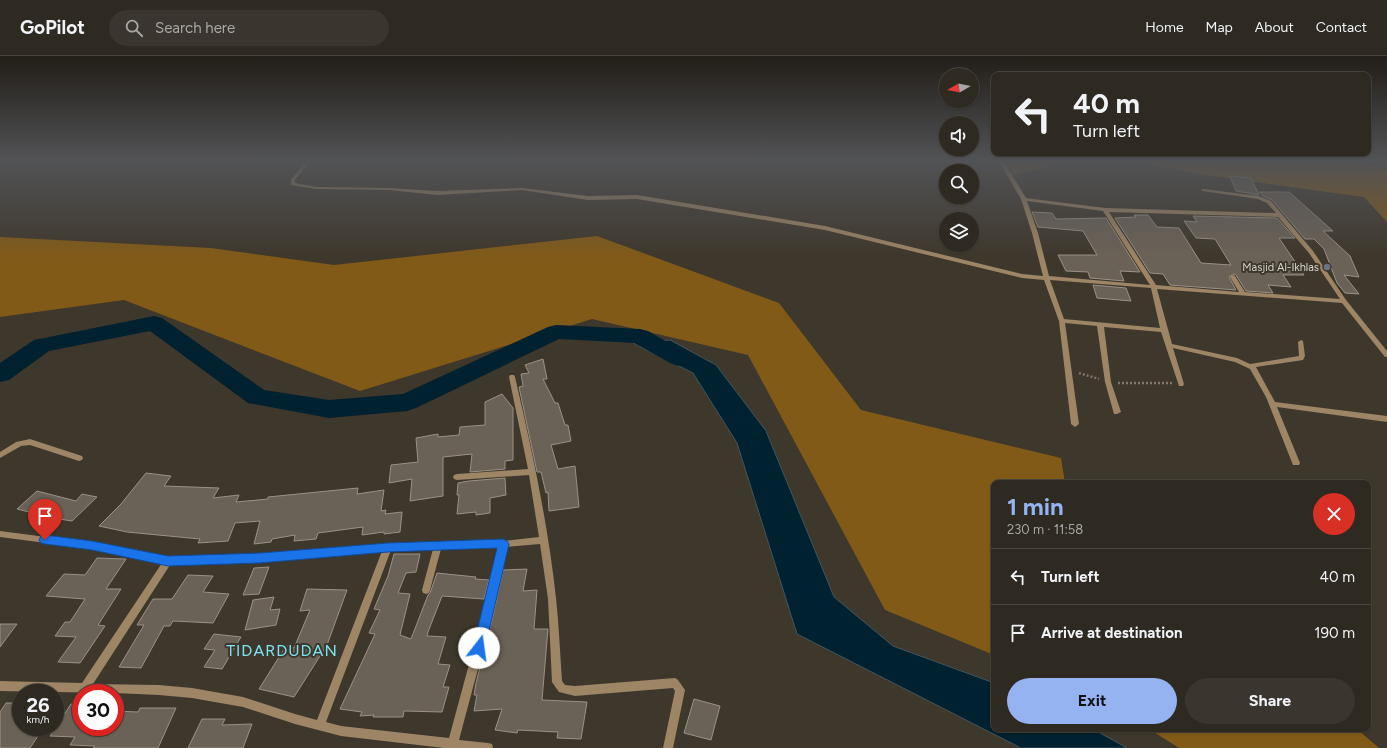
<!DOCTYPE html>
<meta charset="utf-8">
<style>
body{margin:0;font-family:Figtree,sans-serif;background:#3a352e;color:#f1f3f6;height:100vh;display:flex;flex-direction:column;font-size:15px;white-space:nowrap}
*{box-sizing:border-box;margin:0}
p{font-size:13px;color:#a7a6a5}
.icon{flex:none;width:22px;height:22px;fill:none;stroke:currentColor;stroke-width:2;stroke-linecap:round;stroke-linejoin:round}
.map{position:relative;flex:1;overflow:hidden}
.details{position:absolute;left:991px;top:424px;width:380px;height:252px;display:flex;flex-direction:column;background:#2e2921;border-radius:8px;box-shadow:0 1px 3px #0004,0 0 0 1px #49453f}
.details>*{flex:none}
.top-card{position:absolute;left:991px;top:16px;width:380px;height:84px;border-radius:8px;box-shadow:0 1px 3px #0004,0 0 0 1px #49453f;background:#2e2921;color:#f1f3f6;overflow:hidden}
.needle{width:26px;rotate:261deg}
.fabs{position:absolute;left:939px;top:12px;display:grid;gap:8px}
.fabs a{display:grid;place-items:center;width:40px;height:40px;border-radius:50%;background:#2e2921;box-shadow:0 1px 3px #0004,0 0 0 1px #49453f;font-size:20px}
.speed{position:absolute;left:12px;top:628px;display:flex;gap:8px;font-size:20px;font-weight:700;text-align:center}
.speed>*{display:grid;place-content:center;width:52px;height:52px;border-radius:50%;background:#2e2921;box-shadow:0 1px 3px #0004,0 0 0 1px #49453f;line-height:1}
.speed small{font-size:10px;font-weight:400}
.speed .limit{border:6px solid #d22;background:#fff;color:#111}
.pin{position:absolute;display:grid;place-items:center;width:34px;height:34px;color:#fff;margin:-41px -17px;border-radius:50% 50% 50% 0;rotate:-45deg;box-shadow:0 0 4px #0007}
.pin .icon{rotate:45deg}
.me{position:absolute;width:44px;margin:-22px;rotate:15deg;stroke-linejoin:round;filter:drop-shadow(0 0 3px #0008)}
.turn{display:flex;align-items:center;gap:14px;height:84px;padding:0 16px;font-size:18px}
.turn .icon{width:52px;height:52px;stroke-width:2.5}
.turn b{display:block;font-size:28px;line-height:34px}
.round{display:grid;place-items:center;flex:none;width:42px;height:42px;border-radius:21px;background:#3a352e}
.headline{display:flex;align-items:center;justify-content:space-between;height:68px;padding:0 16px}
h1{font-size:24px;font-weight:700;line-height:30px;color:#95b2f1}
.cta{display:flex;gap:8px;margin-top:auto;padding:8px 16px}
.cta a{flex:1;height:46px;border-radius:24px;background:#95b2f1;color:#111;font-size:16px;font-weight:700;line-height:46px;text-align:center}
.cta a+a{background:#3a352e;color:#f1f3f6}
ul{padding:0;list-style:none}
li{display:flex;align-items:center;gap:12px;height:56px;padding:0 16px;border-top:1px solid #49453f}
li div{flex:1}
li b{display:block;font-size:15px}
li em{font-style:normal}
header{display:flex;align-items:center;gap:24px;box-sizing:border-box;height:56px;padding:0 20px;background:#2e2921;border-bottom:1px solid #49453f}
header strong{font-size:19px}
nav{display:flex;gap:22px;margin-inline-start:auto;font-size:14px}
.search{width:280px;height:36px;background:#3a352e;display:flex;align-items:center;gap:10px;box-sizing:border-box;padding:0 14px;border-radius:22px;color:#a7a6a5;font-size:15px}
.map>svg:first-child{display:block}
.forest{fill:#815a18}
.water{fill:#00212f;stroke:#40565e}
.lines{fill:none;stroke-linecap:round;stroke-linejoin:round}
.stream{stroke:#40565e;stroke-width:3}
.river{fill:#00212f;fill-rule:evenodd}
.building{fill:#6b6257;stroke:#9b9185}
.path{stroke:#7d776e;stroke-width:2.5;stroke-dasharray:2 2;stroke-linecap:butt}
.minor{fill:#9d8566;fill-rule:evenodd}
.route{fill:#1a73e8;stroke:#114b97}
.worship-dot{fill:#6b7280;stroke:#3e372c;stroke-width:1.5}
.labels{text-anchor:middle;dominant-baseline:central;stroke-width:4;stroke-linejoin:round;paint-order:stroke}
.poi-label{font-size:11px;fill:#d6d2cb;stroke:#3e372c;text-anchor:end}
.near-quarter-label{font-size:16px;letter-spacing:1px;fill:#7ae5f1;stroke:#3e372c}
</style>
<header>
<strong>GoPilot</strong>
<div class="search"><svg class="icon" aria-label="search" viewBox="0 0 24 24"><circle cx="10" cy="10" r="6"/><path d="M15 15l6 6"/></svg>Search here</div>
<nav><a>Home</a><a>Map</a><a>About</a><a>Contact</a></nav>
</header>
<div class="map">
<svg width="1387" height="692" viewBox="0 0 1387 692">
<rect width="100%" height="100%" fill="#3e372c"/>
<!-- forest -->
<path class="forest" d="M1007,104h64l-58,15z
M1127,104h215l37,7 8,3v52l-23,-25 -166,-23z
M597,180l182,67 82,107 200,48 4,25h-71v172l-109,-45 -137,-255 -156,-36 -232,72 -236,-91 -124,17v-80l211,11 123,17z
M1149,673h208l22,19h-200z"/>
<!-- water -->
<path class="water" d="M670,284l46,25 50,66 68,166 59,49 101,37v46h99l34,19h-106l-224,-114 -60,-191 -44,-70 -60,-30z"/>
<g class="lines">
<!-- stream -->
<path class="stream" d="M1372,104l15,6"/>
<!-- river -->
<path class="river" d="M154,260l8,2 102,72 65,10 74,-6 145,-67 8,-2 84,4 8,2 38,22 4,5 -4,5 -8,3 -8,-3 -35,-20 -76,-4 -143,69 -9,3 -78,7 -81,-15 -98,-72 -101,20 -40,29 -9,2v-19l34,-23z"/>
</g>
<!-- building -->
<path class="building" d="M1230,120l21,2 8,17 -23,-4z
M1259,136h30l44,39h-10l27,25 9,21 -15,-2 15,19 -14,-1 -8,-10 -13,-34 -10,-10h-9l-33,-39 -9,-4z
M1032,156l20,1 4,6 50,-1 34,54 -20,-1 4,10 -34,-3 -2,-6 -22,-1 -8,-16h39l-14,-24 -45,-4z
M1134,159h14l9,12 22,1 22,35 30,2 -16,-26 -19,-1 -12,-17 13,1 -4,-6 84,2 18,20h-16l25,37h-21l8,12 -23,-2 5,8 -27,-2 -10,-16 -2,-1 -5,3 7,13 -66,-5 -7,-11 -13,-1 -35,-55 21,-1z
M1093,229l33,3 5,13 -34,-3z
M543,303l4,20h-4l12,24h3l7,22h3l3,16 -20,4 7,24 17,-3 4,41 -30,4 -1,-19 -2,1 -5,-21h-4l-18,-85 4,-1 -2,-12 8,-1 -4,-8z
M502,338l11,14v52l-8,1v8l-35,3 2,-18 -29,3v39l-33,5 2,-22 -23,4 2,-18 27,-3 -2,-24 22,-4v3l21,-2 1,-8 25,-2v-23z
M146,417l25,3 -7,10 55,2 -6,10 26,-3 -3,7 32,-3v-2l90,-9 -1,6 27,-4 -3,21 5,-1 -1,4 17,-2 -2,20 -16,2v-2l-22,3 1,-8 -45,6 -2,6 -22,2 1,-6 -23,4 -1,3 -17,2 6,-23 -25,2 -7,18 -30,2 2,-4 -73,-7 -28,-6 22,-22z
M505,422l1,17 -16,3v15l-14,2v-3l-19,2 2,-19h-2l1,-12 11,-2z
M37,435l39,10 6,-7 15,3 -25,24 -19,-3 -36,-9z
M394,498h26l-4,18 -10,1 -8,20 12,1 -10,41 11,4 17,-44 2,-2 7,-20 39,4 -1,2 14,1 -5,19 -42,-3 -14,36 -1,4 19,1 -8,27 12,1 -7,22h6l-7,25 -38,-1 -1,6h-30l1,-2 -14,1 2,-4 -22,-3 35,-75 -6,-1 11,-23 -6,-1 14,-33z
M97,502l29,1 -20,30h15l-23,36 7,1 -25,37 -22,-1 18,-25 -21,-1 10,-14h5l15,-23 -39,-3 18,-22 21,1z
M269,511l-10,27 -16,1 11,-27z
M527,513l-4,22 14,-1 -3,39h14l-6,71 45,2 -6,37 -24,-1 1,-6 -40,-2 -1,3 -22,-3 7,-21 -28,2 3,-16h-3l2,-12 16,-63 11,-50z
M188,519l25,1 -10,16 26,2 -16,29 -40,-2 -3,5h-6l-23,42 -22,-1 25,-42h-7l16,-26h19z
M307,533l40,1 -20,55 -33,52 -35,-8 27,-43 8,2 16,-38 -10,1z
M274,541l-4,13 10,-1 -4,16 -31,5 8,-30z
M0,568h17l-17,23z
M214,578l27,3 -19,32 -18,-2 11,-17 -11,-1z
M694,643l26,7 -9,34 -27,-7z
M6,647h15v24h23l-14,21h-30v-36z
M71,648l10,1v22h34v-16l23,1 2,-4h36l-18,40h-65l2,-2 -25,-1 5,-8 -25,-1 4,-6v-3h2z
M202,663h23l-3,6 30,-1 -9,24h-55z"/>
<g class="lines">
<!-- path -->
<path class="path" d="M1079,317l20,6
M1118,327h55"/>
<!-- minor -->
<path class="minor" d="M306,104h5l-16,20v3l21,4 73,1 48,3 85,-3 66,8 49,-1 188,31 197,48 21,2 -11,-43 -11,-34 -23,-39h5l23,38 79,10 171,5 -9,-10 -9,-4 -55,-8 -2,-1 2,-1 56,7 12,5 42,50 33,49 41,51v6h-2l-43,-54 -185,-14 15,55 65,14 13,6 49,-8 -1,-14 3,-2 2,1 2,15 -2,4 -47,7 19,35 112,14v6l-110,-15 23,56 -1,2h-6l-27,-68 -16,-28 -15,-7 -62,-14 11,36 -1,2h-4l-18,-54 -57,-5 7,55 10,30 -4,2h-3l-9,-32 -8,-56 -32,-3 14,101 -4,3 -4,-3 -12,-103 -15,-41 -22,-2 -197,-48 -188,-31 -49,1 -66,-10 -85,5 -48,-5 -73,-1 -25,-4v-5zM1027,145l76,10 47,74 -101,-9 -11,-43zM1109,156l169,5 31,36 31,46 -95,-7 -10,-16 -2,-1 -3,2 9,15 -83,-7zM1050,224l101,8 9,40 -96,-9z
M510,319h4l1,2c17,73 33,147 41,221 3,28 4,55 6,83l3,4 10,1 100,-8 3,2 7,10 -12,58h-10l12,-57 -2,-3 -98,8 -16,-4 -7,-10 -4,-83 -8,-55 -34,3 -15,73 -32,120 29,3 4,1 1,4h-49l-103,-12 -46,-12 -52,-17 -51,-9 -33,-3 -44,-2 -115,-2v-10l82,2 80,-120 -70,-14 -92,-12v-6l92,12 76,14 92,-3 128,-10 115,-3 36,-4 -10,-62 -72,5 -3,-1 -1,-2 1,-2 3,-1 71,-5 -19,-92zM498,492l-17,72 -32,118 -108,-12 -15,-4 65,-172 42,-1 -11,41 1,3 3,1 3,-1 1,-3 11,-41zM382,495l-65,169 -22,-6 -52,-17 -51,-9 -33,-3 -66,-1 77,-119 90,-3z
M30,383l52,17 1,2 -1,2 -3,1 -49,-16 -9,1 -21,12v-6l16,-10z"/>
</g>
<!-- sky -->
<linearGradient id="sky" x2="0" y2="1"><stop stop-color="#221e18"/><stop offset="0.52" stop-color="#525356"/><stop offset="1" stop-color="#525356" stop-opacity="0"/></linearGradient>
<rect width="1387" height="201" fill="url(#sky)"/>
<!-- route -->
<path class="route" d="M45,479l47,6 76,15 92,-3 128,-10 115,-4 4,2 2,3 -24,104 -2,4 -4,2 -4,-2 -2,-4 24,-100 -109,4 -128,11 -92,3 -76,-16 -47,-6 -4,-1 -2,-3 2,-4z"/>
<!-- markers -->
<circle class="worship-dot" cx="1327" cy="211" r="4"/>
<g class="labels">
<!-- poi labels -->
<g class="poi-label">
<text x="1319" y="211">Masjid Al-Ikhlas</text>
</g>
<!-- near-quarter labels -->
<g class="near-quarter-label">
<text x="282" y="594">TIDARDUDAN</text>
</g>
</g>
</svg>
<div class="fabs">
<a><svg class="needle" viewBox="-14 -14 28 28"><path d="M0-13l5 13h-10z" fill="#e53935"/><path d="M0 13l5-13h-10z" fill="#a7a6a5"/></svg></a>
<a><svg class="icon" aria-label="sound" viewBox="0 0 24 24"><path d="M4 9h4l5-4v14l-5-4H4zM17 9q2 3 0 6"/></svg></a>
<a><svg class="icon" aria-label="search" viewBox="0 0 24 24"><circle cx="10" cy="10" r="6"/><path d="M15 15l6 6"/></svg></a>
<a><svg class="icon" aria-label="layers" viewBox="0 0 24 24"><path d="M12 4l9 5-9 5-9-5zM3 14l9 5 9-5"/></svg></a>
</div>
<div class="speed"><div>26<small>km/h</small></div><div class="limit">30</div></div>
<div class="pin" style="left:45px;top:484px;background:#d93025"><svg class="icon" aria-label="arrive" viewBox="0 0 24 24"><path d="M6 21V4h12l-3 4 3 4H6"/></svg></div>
<svg class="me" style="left:479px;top:592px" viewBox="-20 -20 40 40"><circle r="19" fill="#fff"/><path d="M0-13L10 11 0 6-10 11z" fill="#1a73e8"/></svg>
<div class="top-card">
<div class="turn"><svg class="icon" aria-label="left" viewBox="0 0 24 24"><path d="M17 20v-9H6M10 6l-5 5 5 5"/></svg><div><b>40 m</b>Turn left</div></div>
</div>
<section class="details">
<div class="headline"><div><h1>1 min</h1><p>230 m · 11:58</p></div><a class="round" style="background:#d93025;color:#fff"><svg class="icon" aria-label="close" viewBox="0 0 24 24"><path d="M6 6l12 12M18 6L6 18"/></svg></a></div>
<ul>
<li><svg class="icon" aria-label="left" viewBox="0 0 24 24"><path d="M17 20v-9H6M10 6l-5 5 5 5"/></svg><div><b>Turn left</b></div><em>40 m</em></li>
<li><svg class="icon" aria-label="arrive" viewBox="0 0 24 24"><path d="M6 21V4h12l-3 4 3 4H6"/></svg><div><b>Arrive at destination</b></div><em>190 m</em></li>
</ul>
<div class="cta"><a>Exit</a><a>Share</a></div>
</section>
</div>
